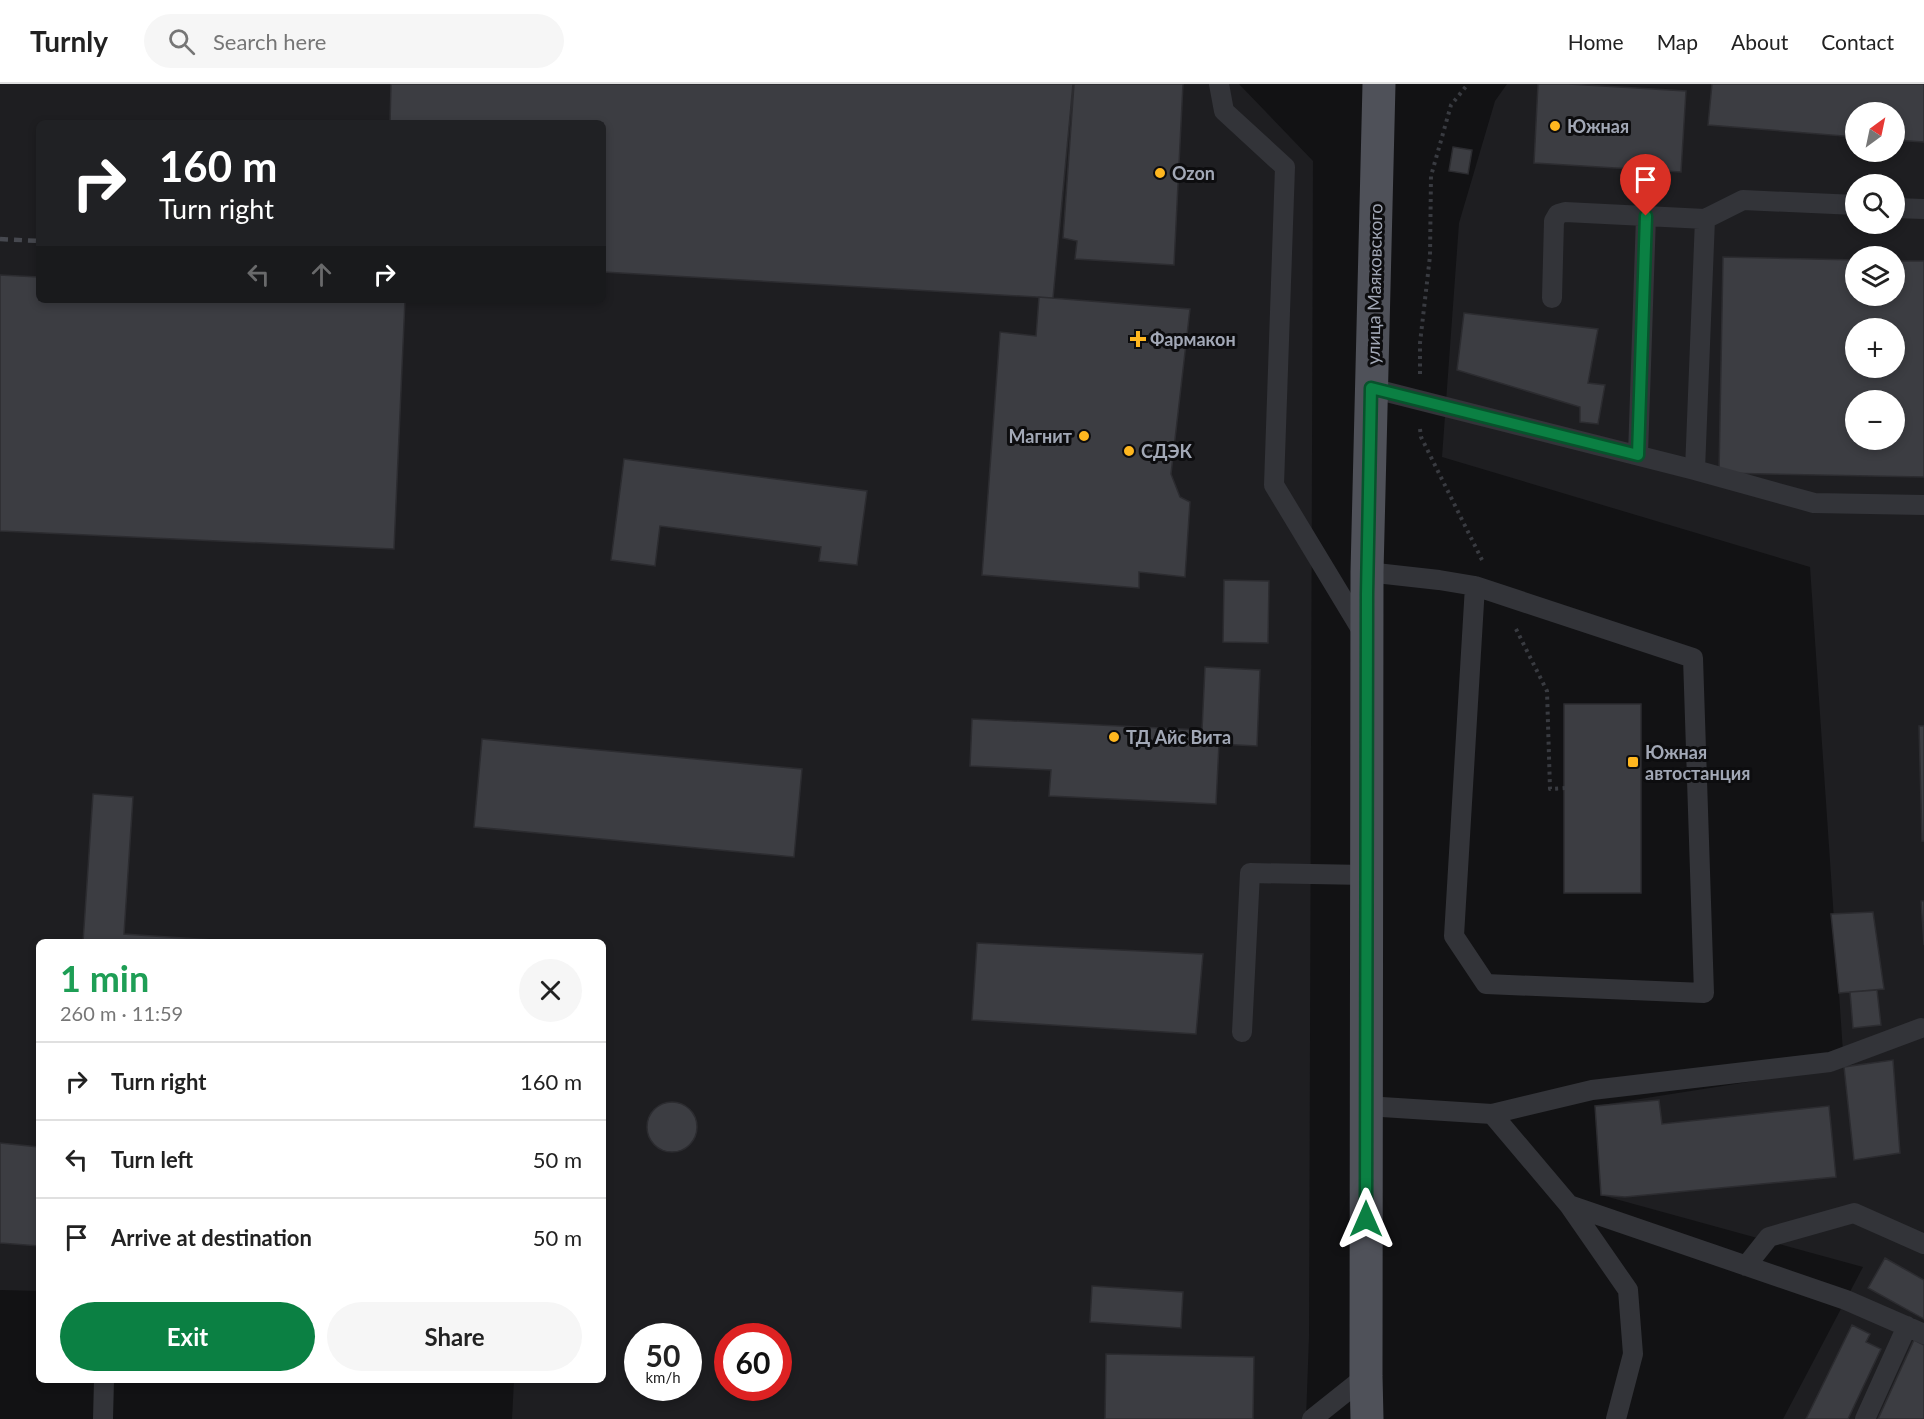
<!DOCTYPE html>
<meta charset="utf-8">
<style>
body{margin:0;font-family:Lato,sans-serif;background:#f6f6f6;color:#222;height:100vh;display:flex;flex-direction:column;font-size:22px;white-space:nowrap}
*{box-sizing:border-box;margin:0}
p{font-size:20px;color:#767676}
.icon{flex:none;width:33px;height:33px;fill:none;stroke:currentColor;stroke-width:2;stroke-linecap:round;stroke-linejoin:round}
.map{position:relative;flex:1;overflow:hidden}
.side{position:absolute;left:36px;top:855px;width:570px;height:444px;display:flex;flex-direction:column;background:#fff;border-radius:9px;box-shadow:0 3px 9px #0003}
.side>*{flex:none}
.top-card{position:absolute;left:36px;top:36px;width:570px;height:183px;border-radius:9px;box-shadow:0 3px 9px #0003;background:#202124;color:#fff;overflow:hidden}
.needle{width:39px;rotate:33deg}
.tools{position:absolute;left:1845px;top:18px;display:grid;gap:12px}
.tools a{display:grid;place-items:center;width:60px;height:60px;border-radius:50%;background:#fff;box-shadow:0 3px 9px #0003;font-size:30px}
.speed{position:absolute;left:624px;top:1239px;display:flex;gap:12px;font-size:30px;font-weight:700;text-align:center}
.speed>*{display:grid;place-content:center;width:78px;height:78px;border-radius:50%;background:#fff;box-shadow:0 3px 9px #0003;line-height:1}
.speed small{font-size:15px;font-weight:400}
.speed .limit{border:9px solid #d22;background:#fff;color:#111}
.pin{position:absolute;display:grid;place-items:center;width:51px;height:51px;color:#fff;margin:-62px -26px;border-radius:50% 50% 50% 0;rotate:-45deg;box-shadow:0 0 6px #0007}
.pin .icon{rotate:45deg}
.me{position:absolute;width:66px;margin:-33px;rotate:0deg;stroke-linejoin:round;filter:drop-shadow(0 0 4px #0008)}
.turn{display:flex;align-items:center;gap:21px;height:126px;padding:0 24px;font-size:27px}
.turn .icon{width:78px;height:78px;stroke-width:2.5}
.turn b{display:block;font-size:42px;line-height:51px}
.lanes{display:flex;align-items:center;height:57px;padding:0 24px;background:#0003;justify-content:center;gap:30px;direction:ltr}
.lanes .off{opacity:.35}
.round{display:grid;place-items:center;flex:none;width:63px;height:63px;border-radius:32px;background:#f6f6f6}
.head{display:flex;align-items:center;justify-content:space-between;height:102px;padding:0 24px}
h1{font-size:36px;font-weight:700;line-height:45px;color:#1e9e55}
.action{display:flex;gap:12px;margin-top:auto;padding:12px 24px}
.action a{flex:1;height:69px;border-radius:36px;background:#0b8043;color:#fff;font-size:24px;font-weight:700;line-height:69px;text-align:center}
.action a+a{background:#f6f6f6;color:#222}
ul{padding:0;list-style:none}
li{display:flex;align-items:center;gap:18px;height:78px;padding:0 24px;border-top:2px solid #e0e0e0}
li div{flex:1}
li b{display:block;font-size:22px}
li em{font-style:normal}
header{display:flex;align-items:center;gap:36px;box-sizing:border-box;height:84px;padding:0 30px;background:#fff;border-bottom:2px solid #e0e0e0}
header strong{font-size:28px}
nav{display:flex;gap:33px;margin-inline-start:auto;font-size:21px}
.search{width:420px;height:54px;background:#f6f6f6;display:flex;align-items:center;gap:15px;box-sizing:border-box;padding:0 21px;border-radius:33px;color:#767676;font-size:22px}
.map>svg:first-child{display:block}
.built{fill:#1e1e21;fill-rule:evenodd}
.building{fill:#3c3d42;stroke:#2c2c30;stroke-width:1.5;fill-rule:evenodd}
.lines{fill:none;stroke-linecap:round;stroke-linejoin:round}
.path{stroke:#393b41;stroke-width:4;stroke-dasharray:3 4.5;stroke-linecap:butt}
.service{stroke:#333439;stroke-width:20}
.primary{stroke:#4f5159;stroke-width:33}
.rail{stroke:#46484f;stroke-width:4.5;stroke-dasharray:8 6;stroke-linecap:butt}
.route-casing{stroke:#07532c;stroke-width:15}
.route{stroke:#0b8043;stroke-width:10}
.poi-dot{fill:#ffb71f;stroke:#0d0d0f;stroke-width:2}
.labels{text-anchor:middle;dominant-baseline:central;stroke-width:6;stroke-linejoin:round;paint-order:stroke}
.poi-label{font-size:18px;font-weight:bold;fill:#a2a8b6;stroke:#0d0d0f;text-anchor:start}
.street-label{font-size:18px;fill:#a2a8b6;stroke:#0d0d0f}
</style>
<header>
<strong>Turnly</strong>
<div class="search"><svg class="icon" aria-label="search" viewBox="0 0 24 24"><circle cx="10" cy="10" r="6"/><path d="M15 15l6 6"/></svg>Search here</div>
<nav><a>Home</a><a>Map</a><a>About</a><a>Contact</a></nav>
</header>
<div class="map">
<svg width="1924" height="1335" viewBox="0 0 1924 1335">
<rect width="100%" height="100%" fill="#121214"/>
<!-- built -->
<path class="built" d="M0,0h1239l74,77 -4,1176 -3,82h-794l2,-39h89v-438h-564v349l-39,-1zM39,39h564v177h-564zM638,1252h50v52h-50zM728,1252h50v52h-50z
M1507,0h417v1335h-141l80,-152 -262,-72 -6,-89 249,-39 -34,-500 -368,-110 17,-234 36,-122zM1856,28h38v40h-38zM1856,100h38v40h-38zM1856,172h38v40h-38zM1856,244h38v40h-38zM1856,316h38v40h-38z"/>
<!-- building -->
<path class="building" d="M391,0h682l-20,214 -450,-26v-149h-213z
M1074,0h109l-9,181 -99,-6 2,-18 -14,-3z
M1538,0h31l117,7 -5,81 -147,-9z
M1712,0h212v58l-30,-2v-28h-38v25l-148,-12z
M1453,63l19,3 -4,24 -19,-3z
M1723,173l133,3v36h38v-35h30v216l-205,-4zM1856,244h38v40h-38zM1856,316h38v40h-38z
M0,191l39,2v23h366l-11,249 -394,-18z
M1039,213l151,12 -19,165 9,23 10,5 -5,75 -46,-5v16l-157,-13 18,-243 36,4z
M1464,229l134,16 -10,54 17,2 -7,39 -18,-2v-15l-123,-37z
M624,375l243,32 -10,74 -38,-4 2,-14 -161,-21 -5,40 -44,-6z
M1224,496l45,1 -1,62 -45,-1z
M1205,583l55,3 -3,76 -38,-2 -3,60 -167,-8 2,-26 -81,-4 2,-47 230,11z
M1564,620h77v189h-77z
M1919,642h5v115h-2z
M482,655l320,30 -8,88 -320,-30z
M93,710l40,3 -9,137 119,8h-160z
M1921,817h3v44z
M1873,828l11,77 -45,4 -8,-79z
M977,859l226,11 -7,80 -224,-14z
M1877,906l4,35 -28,3 -3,-36z
M1893,976l7,93 -46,7 -10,-93z
M1659,1016l3,24 167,-18 7,71 -211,20 -24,-2 -6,-89z
M647 1043a25 25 0 1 1 50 0a25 25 0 1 1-50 0Z
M0,1059l39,4v99l-39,-3z
M1885,1174l39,22v39l-56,-31z
M1092,1202l91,6 -2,36 -91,-6z
M1852,1241l18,9 -4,8 15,7 -33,70h-42z
M1914,1256l10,5v74h-46z
M1106,1270l148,3 -1,62h-148z"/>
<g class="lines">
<!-- path -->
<path class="path" d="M1420,290v-31l10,-87 1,-80 20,-71 17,-21
M1420,345l1,8 61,123
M1516,545l31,62 3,98 15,-1"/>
<!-- service -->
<path class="service" d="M1219,0l5,27 61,56 -11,318 90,149
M1894,124l30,1
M1552,214l2,-77 4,-7 7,-2 140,7
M1371,304l324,82 119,33 110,2
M1638,371l8,-239
M1695,386l10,-251 38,-19 113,5
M1367,488l72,8 36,6 218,72 11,335 -218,-9 -32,-48 21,-350
M1242,948l8,-159 116,2
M1366,1022l126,8 77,91 277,95 78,34
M1492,1030l100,-24 238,-28 91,-34
M1569,1121l59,85 5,64 -17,65
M1746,1182l23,-29 85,-24 70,31
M103,1335l1,-39
M1312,1335l54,-43
M1865,1335l42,-93"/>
<!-- primary -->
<path class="primary" d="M1367,1335l-1,-43 1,-804 12,-488"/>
<!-- rail -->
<path class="rail" d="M0,155l39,2"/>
</g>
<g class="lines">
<!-- route casing -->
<g class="route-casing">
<path id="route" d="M1366,1135l1,-625 4,-206 267,67 8,-239"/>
</g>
<!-- route -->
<use href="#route" class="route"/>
</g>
<!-- markers -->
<g class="poi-dot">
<circle cx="1555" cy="42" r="6"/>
<circle cx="1160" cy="89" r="6"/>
<path d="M1135 246h6v6h6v6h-6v6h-6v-6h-6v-6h6z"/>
<circle cx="1084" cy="352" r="6"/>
<circle cx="1129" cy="367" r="6"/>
<circle cx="1114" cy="653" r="6"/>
<rect x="1627" y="672" width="12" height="12" rx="3"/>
</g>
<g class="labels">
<!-- poi labels -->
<g class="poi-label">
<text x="1567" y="42">Южная</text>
<text x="1172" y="89">Ozon</text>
<text x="1150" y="255">Фармакон</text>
<text x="1072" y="352" text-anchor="end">Магнит</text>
<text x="1141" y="367">СДЭК</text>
<text x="1126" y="653">ТД Айс Вита</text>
<text x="1645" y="668">Южная<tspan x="1645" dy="21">автостанция</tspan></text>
</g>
<!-- street labels -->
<g class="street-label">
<text transform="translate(1374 200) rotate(-89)">улица Маяковского</text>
</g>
</g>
</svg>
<div class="tools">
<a><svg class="needle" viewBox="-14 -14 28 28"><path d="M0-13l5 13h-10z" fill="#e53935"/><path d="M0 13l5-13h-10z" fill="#767676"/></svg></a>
<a><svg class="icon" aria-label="search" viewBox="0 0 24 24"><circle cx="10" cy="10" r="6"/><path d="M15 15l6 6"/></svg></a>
<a><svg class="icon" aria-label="layers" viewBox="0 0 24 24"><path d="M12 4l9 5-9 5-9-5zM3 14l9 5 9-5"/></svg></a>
<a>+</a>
<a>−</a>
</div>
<div class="speed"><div>50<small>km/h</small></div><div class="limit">60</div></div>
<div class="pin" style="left:1646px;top:132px;background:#d93025"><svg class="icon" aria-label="arrive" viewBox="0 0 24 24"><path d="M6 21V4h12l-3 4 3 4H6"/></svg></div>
<svg class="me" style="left:1366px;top:1135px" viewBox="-20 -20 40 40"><path d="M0-17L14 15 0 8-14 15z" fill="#0b8043" stroke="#fff" stroke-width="4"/></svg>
<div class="top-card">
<div class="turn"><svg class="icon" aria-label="right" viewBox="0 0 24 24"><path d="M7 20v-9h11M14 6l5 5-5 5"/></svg><div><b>160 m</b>Turn right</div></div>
<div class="lanes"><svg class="icon off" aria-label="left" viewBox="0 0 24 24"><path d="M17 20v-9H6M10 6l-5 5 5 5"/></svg><svg class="icon off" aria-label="ahead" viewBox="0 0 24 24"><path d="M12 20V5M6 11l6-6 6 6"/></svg><svg class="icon" aria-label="right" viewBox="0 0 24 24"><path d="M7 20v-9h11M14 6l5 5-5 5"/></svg></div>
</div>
<section class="side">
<div class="head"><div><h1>1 min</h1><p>260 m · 11:59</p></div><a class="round"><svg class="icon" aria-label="close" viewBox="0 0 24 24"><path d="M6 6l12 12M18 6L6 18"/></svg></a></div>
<ul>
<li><svg class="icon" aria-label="right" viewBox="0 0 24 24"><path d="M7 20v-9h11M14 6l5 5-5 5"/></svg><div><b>Turn right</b></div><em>160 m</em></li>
<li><svg class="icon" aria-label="left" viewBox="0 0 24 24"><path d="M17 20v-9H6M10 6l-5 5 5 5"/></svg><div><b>Turn left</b></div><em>50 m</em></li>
<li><svg class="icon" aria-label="arrive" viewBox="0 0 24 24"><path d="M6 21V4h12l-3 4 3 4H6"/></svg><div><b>Arrive at destination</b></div><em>50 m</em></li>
</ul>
<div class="action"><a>Exit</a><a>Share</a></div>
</section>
</div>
